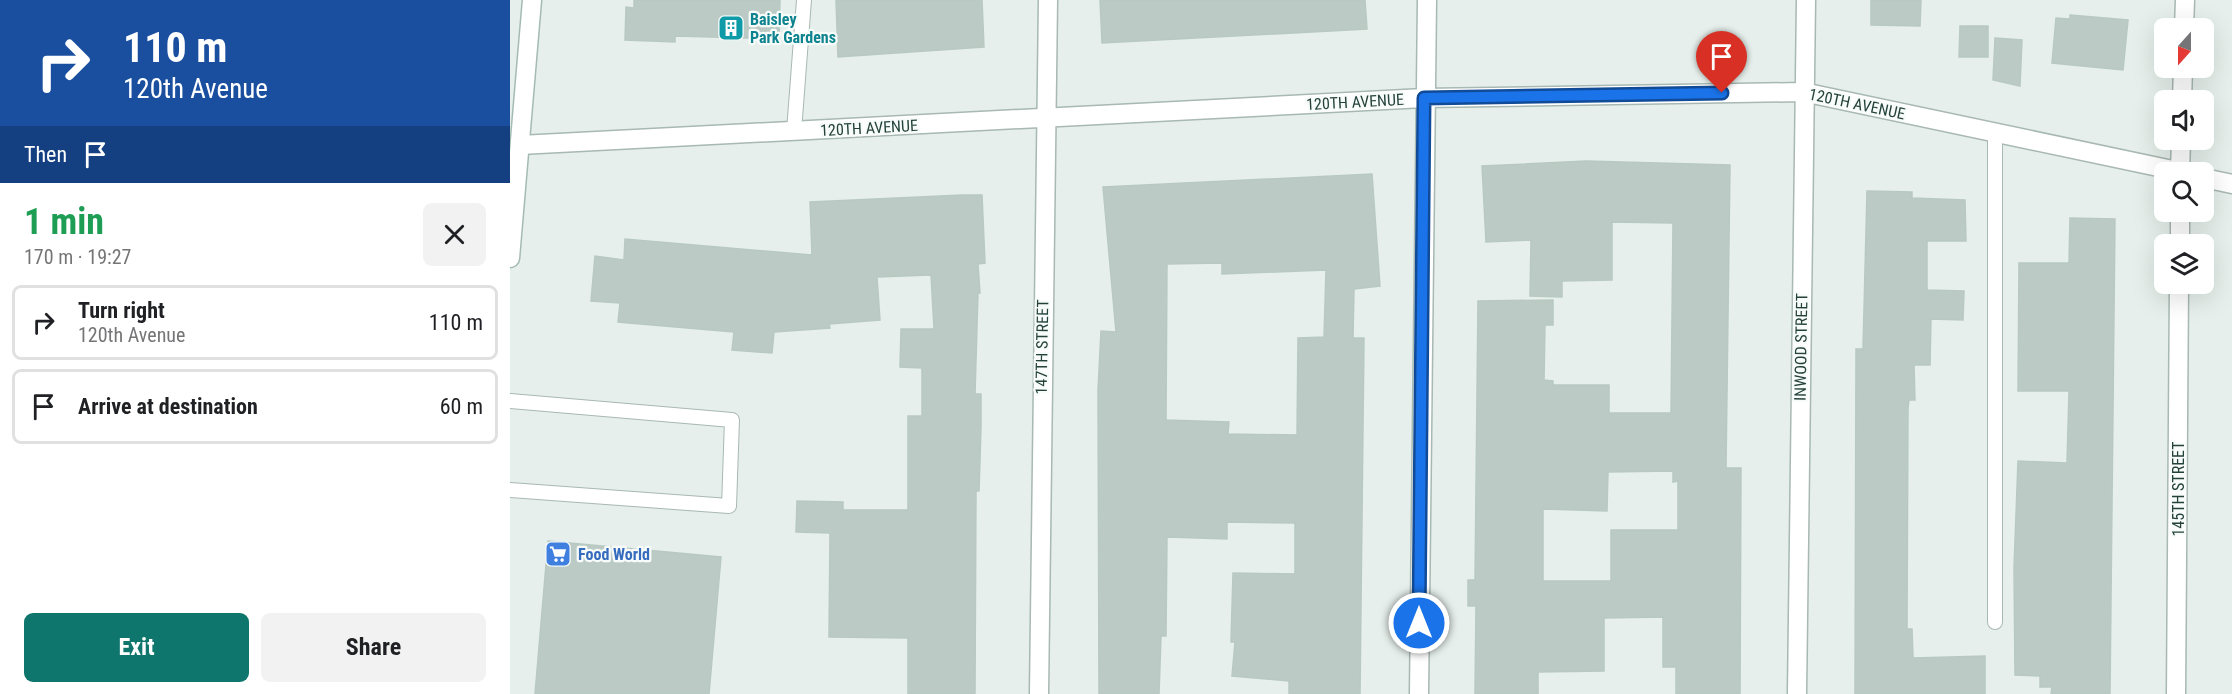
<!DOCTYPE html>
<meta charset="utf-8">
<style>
body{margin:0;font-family:"Roboto Condensed",sans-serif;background:#f2f2f2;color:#202124;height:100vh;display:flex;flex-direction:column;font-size:22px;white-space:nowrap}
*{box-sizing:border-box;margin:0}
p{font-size:20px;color:#757577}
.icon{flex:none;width:33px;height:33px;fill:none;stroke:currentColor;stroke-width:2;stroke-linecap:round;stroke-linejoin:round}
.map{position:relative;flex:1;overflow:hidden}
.side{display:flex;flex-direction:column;background:#fff;width:510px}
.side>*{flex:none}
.banner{background:#1a4fa0;color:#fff;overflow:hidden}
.needle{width:39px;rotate:201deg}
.controls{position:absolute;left:1644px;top:18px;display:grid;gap:12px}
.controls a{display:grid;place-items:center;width:60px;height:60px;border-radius:9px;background:#fff;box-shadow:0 6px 24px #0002;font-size:30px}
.pin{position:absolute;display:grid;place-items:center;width:51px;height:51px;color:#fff;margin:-62px -26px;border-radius:50% 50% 50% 0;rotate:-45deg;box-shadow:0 0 6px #0007}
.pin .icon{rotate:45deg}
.me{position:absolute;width:66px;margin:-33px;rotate:0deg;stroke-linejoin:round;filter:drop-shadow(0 0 4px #0008)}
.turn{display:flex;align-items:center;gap:21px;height:126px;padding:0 24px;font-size:27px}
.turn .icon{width:78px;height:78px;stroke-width:2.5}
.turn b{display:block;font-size:42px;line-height:51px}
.then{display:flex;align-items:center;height:57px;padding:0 24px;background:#0003;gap:12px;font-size:22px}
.round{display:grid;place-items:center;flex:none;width:63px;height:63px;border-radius:9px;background:#f2f2f2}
.head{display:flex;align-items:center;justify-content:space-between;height:102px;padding:0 24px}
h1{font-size:36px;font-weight:700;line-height:45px;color:#1e9e55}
.action{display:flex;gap:12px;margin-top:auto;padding:12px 24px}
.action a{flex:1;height:69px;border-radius:9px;background:#0f766e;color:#fff;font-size:24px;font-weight:700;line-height:69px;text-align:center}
.action a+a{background:#f2f2f2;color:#202124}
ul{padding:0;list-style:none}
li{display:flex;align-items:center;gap:18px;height:75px;margin:0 12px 9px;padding:0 12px;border:3px solid #e0e0e0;border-radius:9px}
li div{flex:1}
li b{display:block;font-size:22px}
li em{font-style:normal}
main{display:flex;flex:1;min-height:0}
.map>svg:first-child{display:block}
.building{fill:#bbcac4;stroke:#b8c9c2;stroke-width:1.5;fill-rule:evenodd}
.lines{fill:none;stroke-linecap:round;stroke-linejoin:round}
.service-casing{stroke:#a8b8b2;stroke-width:16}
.minor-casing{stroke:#a8b8b2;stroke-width:21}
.secondary-casing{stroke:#a4bbb3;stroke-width:21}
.service{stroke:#fff;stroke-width:14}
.minor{stroke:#fff;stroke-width:18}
.secondary{stroke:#fff;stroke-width:18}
.route-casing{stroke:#114b97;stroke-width:15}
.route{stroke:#1a73e8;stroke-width:10}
.labels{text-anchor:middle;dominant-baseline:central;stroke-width:4.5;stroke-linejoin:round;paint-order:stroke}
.culture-label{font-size:16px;font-weight:bold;fill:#0d838f;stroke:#f7fbf9;text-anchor:start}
.street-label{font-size:16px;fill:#24423a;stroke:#f7fbf9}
.shop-label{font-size:16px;font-weight:bold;fill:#366cbe;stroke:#f7fbf9;text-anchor:start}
</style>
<main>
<section class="side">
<div class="banner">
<div class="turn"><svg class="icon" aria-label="right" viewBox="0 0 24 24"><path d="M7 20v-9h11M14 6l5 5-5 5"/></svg><div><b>110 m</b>120th Avenue</div></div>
<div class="then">Then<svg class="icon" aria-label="arrive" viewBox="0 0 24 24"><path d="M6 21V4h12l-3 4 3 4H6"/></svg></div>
</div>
<div class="head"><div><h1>1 min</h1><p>170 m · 19:27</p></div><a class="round"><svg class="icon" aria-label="close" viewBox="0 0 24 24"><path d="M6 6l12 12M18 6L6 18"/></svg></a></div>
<ul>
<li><svg class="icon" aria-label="right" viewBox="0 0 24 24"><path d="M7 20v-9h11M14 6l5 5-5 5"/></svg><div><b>Turn right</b><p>120th Avenue</p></div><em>110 m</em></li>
<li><svg class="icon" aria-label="arrive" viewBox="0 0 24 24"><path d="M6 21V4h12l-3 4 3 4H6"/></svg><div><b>Arrive at destination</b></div><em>60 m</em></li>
</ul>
<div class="action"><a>Exit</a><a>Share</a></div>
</section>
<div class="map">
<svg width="1722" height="694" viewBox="0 0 1722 694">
<rect width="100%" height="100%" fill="#e6efeb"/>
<!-- building -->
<path class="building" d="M124,0h146l-1,39 -104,-3v6l-50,-2 1,-33 8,1z
M326,0h146l2,47 -146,10z
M590,0h265l2,29 -265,14z
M1361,0h50l-1,26 -49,-1z
M1560,15l58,5 -5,50 -71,-7 4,-45 14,1z
M1450,26h28v31h-29z
M1485,38l27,2 -2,46 -27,-6z
M1076,161l144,4 -4,303h15l-1,226h-64v-27h-13v-50l-59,1v53l-66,1v22h-63l1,-88h-8v-26h7l3,-279 75,-1v25h-8l-1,55 9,1v4h56v28h62l2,-190 -61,-1v58l-50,1v16l-32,-1 1,-56 -45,2 -4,-76zM1163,471v11l5,-1v49h-67v51h-68v-72l64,2 1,-39z
M862,174l8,112 -26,3 -1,49h11l-4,356h-71v-13l-57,-5 3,-34h-4l2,-69 62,1v-51l-68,-1v17l-60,-2 -1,99h-5l-2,58h-60l-1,-304 3,-59 15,1 -13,-145zM712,263v11l104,-4 -2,67 -26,1 -1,97 -69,-1 1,-12 -63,-2 1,-156z
M1357,191l45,1v6l53,2 1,41h-39v49l37,1 -1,29 -32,-1 -1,46h-16l1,35h-6l-1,8 -1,221h5l1,29 72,-2v38h-130l1,-345h7z
M452,195h20l3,68 -7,1 2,29h-2l-3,101h6v33l-2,64h-3l-1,203h-67v-56l-79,-1 1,-104 -34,-1 1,-31 46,1v8h65v-94h14v-48l-22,-1 1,-38h33l-3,-54 -54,2 3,43 -51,4 1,4 -56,4 -2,21 -40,-3 2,-18 -116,-10 2,-19 -29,-2 4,-45 29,4 1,-21 187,16 -2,-53z
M1560,218l45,1 -5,475h-59l1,-7h-12v-11l-25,-1 -1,-107 4,-107 49,2 2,-72h-51l1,-128h50z
M38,541l173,16 -12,137h-174z"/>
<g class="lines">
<!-- service casing -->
<g class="service-casing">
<path id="service" d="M284,131l10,-131
M0,401l222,19 -3,86 -219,-16
M1485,622v-489"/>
</g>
<!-- minor casing -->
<g class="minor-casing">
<path id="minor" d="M1674,28l1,-28
M1672,100l1,-32
M10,145l904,-47 379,-6 379,80
M1670,172l1,-32
M1694,178l28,6
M1670,244v-32
M529,694l9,-694
M909,694l8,-694
M1287,694l9,-694
M1666,694l3,-410"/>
</g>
<!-- secondary casing -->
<g class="secondary-casing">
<path id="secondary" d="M0,258l22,-258"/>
</g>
<!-- service -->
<use href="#service" class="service"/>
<!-- minor -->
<use href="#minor" class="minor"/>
<!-- secondary -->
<use href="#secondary" class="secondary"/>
</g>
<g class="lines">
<!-- route casing -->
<g class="route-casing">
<path id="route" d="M909,623l5,-525 298,-5"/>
</g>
<!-- route -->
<use href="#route" class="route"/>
</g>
<!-- icons -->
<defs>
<g id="building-square" transform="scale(1.35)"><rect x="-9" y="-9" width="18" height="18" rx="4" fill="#0f9aa8" stroke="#f7fbf9"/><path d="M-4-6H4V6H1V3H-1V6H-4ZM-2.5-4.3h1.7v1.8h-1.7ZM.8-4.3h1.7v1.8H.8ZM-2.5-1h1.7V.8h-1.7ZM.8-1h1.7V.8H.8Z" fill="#fff"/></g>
<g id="supermarket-square" transform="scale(1.35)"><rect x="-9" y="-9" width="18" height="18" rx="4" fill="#3f7fe0" stroke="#f7fbf9"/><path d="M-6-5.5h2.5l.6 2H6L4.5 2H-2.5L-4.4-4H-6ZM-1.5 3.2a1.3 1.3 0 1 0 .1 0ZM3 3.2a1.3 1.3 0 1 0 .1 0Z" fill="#fff"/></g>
</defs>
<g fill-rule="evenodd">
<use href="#building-square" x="221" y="28"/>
<use href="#supermarket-square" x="48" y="554"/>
</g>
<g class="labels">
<!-- culture labels -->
<g class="culture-label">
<text x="240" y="19">Baisley<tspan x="240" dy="18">Park Gardens</tspan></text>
</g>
<!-- street labels -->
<g class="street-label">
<text transform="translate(845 102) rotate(-3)">120TH AVENUE</text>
<text transform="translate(1347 104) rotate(12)">120TH AVENUE</text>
<text transform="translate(359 128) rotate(-3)">120TH AVENUE</text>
<text transform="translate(532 347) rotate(-89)">147TH STREET</text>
<text transform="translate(1291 347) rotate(-89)">INWOOD STREET</text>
<text transform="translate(1668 489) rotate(-90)">145TH STREET</text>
</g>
<!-- shop labels -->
<g class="shop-label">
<text x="68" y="554">Food World</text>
</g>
</g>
</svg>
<div class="controls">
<a><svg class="needle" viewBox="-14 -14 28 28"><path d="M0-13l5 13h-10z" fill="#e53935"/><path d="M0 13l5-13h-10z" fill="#757577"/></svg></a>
<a><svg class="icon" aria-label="sound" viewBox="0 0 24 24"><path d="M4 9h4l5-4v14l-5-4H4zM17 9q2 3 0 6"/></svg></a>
<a><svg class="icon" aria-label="search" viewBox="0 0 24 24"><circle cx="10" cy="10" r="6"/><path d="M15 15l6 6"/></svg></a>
<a><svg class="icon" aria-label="layers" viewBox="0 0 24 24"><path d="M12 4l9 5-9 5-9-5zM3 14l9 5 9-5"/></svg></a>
</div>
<div class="pin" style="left:1212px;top:93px;background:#d93025"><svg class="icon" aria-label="arrive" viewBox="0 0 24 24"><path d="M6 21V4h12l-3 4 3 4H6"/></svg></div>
<svg class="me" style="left:909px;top:623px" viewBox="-20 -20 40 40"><circle r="17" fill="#1a73e8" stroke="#fff" stroke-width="3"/><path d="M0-11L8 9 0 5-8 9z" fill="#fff"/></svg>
</div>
</main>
